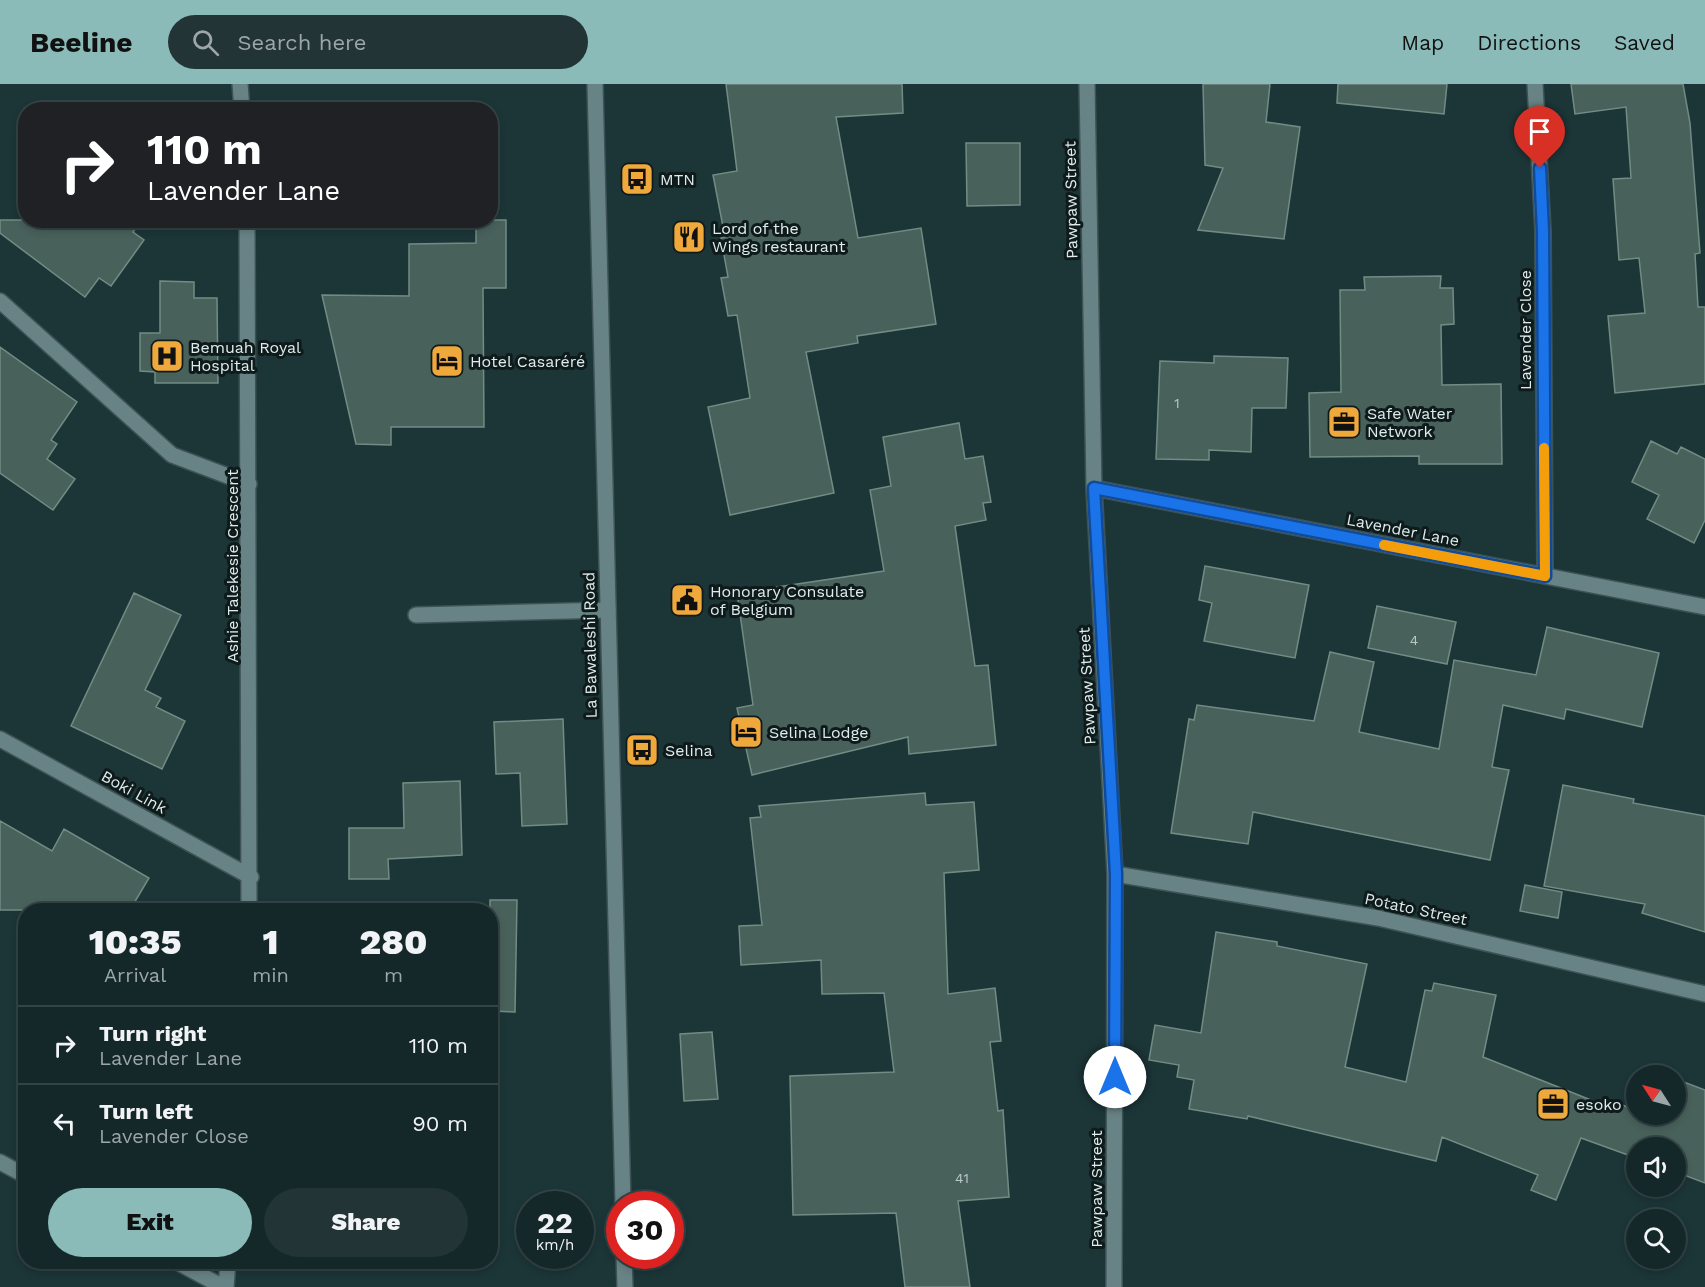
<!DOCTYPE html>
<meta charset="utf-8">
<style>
body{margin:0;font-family:"Work Sans",sans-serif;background:#223435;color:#f1f3f6;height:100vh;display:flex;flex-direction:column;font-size:22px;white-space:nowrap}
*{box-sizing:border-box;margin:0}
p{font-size:20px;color:#9da6a8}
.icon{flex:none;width:33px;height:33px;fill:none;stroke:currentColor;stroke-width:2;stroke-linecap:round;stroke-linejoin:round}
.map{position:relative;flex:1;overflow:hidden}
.drawer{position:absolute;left:18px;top:819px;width:480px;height:366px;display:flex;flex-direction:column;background:#152829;border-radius:24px;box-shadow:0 3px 9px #0003,0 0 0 2px #344446}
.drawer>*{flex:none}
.hud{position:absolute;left:18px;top:18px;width:480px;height:126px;border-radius:24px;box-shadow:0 3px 9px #0003,0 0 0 2px #344446;background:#202124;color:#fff;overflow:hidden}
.needle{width:39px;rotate:306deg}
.tools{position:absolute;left:1626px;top:981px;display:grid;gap:12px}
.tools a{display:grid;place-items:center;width:60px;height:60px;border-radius:50%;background:#152829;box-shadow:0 3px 9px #0003,0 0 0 2px #344446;font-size:30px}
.speed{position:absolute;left:516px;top:1107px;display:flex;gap:12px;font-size:30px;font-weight:700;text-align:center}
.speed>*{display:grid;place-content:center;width:78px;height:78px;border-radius:50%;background:#152829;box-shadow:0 3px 9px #0003,0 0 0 2px #344446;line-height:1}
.speed small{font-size:15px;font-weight:400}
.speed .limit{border:9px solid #d22;background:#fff;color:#111}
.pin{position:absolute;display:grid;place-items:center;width:51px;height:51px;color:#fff;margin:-62px -26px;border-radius:50% 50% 50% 0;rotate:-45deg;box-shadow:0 0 6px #0007}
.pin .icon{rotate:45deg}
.me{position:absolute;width:66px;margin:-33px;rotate:0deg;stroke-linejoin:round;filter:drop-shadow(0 0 4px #0008)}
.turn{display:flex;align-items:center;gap:21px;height:126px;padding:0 30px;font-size:27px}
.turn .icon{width:78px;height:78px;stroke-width:2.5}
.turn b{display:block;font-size:42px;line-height:51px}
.eta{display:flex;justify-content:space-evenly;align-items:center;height:102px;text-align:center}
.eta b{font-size:36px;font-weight:800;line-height:42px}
.action{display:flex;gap:12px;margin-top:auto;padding:12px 30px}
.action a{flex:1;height:69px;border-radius:36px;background:#8bbbb9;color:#111;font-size:24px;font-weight:800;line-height:69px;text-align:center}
.action a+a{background:#223435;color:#f1f3f6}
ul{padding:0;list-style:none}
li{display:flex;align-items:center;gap:18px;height:78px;padding:0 30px;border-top:2px solid #344446}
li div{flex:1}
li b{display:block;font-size:22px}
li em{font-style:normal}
header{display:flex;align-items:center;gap:36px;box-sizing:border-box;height:84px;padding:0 30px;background:#8bbbb9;color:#111}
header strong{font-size:28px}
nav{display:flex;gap:33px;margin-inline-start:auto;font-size:21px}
.search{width:420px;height:54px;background:#223435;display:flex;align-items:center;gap:15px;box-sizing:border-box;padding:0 21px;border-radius:33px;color:#9da6a8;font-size:22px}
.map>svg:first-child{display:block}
.building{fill:#49615b;stroke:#728c85;stroke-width:1.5}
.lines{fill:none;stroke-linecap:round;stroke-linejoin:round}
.lane-casing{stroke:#3c5254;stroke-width:18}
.street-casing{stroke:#3c5254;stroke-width:18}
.secondary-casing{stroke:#3c5254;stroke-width:18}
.lane{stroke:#688385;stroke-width:15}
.street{stroke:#688385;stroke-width:15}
.secondary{stroke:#688385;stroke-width:15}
.route-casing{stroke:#114b97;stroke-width:15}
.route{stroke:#1a73e8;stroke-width:10}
.slow{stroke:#f59e0b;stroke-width:10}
.labels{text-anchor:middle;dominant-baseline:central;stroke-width:6;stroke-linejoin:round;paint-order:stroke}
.number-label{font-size:14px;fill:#b8c9c8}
.poi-label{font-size:16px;fill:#ddeced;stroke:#0f1a1b;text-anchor:start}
.street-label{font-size:16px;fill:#ddeced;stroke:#0f1a1b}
</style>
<header>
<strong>Beeline</strong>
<div class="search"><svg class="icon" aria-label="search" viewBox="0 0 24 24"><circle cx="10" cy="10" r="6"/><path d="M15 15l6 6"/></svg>Search here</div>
<nav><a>Map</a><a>Directions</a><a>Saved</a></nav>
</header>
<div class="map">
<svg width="1705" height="1203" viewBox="0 0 1705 1203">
<rect width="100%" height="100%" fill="#1c3537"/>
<!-- building -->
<path class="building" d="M726,0h176l1,29 -67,4 22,121 63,-10 15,96 -79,12 1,7 -52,9 28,141 -104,22 -22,-108 42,-9 -13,-83 -9,1 -7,-38 7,-1 -7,-39 4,-1 -12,-62 24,-4z
M1203,0h67l-4,38 34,5 -16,112 -86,-9 25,-62 -18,-3z
M1338,0h109l-3,30 -107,-11z
M1571,0h112l7,39 10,130 -5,1 3,53h7v77l-90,9 -7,-77 37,-3 -6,-55 -20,2 -6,-81 18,-1 -5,-71 -51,7z
M966,59h54v62l-53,1z
M0,136h142l-9,12 11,8 -33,46 -12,-8 -14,19 -85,-64z
M476,136h30v68h-23l1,139h-93v18l-35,-1 -34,-149 87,1v-52l67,-1z
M1441,192l-1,12h13l1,36 -13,1 1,60 59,-1 1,80h-83v-8l-109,1 -1,-64 32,-1 -1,-102h25l-1,-13z
M160,197l34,1v16h23l1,85h-63v-11l-15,-1v-38h20z
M0,263l77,55 -26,38 6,4 -10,15 28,20 -22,31 -53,-37z
M1214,272l74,2 -2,50h-34l-1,44 -42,-2v10l-53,-1 4,-98 54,2z
M959,339l6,36 18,-3 8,46 -8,1 3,17 -31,6 20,140 13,-1 8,80 -87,9 -1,-17 -156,38 -15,-67 16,-3 -16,-112 147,-22 -14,-81 21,-4 -8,-49z
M1651,357l26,13 4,-7 24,12v61l-11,23 -47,-24 12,-24 -27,-13z
M1205,482l104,19 -14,73 -91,-17 8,-38 -13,-3z
M134,509l47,22 -36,75 16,8 -5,9 29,14 -23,48 -91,-43z
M1377,522l79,16 -9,42 -79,-16z
M1547,543l112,26 -17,74 -76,-18 -2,10 -61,-14 -11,62 17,3 -19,90 -237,-48 -5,32 -77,-11 18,-114 5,1 3,-15 117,16 16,-69 44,10 -15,70 80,17 15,-89 82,15z
M563,635l4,105 -45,2 -2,-53 -24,1 -2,-52z
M460,697l2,74 -74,4 1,20h-40v-51h55l-1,-45z
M1563,701l71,14 -1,4 72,13v116l-63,-19 3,-9 -101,-18z
M925,709l1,12 48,-3 5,68 -35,3 4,121 47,-6 6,53 -11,1 8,69 5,-1 6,87 -51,4 12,86h-65l-9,-74 -103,2 -3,-139 104,-4 -10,-79 -62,1 -1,-34 -80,5 -2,-39 23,-1 -12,-107 11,-1 -2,-11z
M0,737l52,30 12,-22 85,49 -19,32h-130z
M1525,801l37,7 -4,26 -38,-7z
M490,816h27l-2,112 -25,-1z
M1216,848l61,10v4l90,18 -22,103 61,15 19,-92 7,1 2,-8 62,12 -13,62 133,53 2,-7 14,6 4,-12v17h40v-35l29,11v93l-29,-11v-24h-40v10l-55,-20 -25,62 -25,-10 7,-15 -96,-38 -6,24 -188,-45 -1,3 -58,-10 5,-29 -17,-3 2,-12 -30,-5 6,-35 46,8z
M712,948l6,67 -34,2 -4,-67z"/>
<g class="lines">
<!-- lane casing -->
<g class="lane-casing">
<path id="lane" d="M0,217l172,154 77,29
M416,531l192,-5"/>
</g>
<!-- street casing -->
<g class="street-casing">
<path id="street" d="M240,0l2,26
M1087,0l7,404 21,386 -1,413
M1535,0l8,147 2,345
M247,136l2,690
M1094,404l611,119
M0,655l251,138
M1115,790l263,44 327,76
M0,1078l26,14
M177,1178l46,25
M226,1203l2,-25"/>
</g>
<!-- secondary casing -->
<g class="secondary-casing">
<path id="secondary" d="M595,0l28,1120
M624,1172l1,31"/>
</g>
<!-- lane -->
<use href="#lane" class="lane"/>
<!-- street -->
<use href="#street" class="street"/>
<!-- secondary -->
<use href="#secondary" class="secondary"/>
</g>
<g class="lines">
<!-- route casing -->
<g class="route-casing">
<path id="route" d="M1115,993l1,-203 -22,-386 451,88 -2,-345 -3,-63"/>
</g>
<!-- route -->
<use href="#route" class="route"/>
<!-- slow -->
<path class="slow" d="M1384,461l161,31 -1,-128"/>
</g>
<!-- icons -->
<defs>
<g id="bus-square" transform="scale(1.725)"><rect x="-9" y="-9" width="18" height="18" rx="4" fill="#eea83c" stroke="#0f1a1b"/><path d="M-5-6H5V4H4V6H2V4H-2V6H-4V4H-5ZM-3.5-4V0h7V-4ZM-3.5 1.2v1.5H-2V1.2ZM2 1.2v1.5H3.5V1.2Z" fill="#111"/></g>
<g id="restaurant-square" transform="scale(1.725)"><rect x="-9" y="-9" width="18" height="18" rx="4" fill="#eea83c" stroke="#0f1a1b"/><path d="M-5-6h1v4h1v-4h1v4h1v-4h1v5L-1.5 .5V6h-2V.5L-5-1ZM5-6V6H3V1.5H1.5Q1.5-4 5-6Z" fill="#111"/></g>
<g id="hospital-square" transform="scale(1.725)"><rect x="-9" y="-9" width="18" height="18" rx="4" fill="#eea83c" stroke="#0f1a1b"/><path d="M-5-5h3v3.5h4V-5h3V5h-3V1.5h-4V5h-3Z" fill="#111"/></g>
<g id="hotel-square" transform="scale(1.725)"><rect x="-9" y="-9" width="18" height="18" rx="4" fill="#eea83c" stroke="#0f1a1b"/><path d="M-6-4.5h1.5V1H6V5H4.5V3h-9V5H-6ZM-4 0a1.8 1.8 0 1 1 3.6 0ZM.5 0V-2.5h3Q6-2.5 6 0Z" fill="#111"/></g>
<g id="office-square" transform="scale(1.725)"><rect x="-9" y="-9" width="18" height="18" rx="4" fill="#eea83c" stroke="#0f1a1b"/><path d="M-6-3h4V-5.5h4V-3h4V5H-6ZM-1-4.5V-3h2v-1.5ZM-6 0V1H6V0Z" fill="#111"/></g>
<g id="civic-square" transform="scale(1.725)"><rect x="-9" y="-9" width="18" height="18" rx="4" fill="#eea83c" stroke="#0f1a1b"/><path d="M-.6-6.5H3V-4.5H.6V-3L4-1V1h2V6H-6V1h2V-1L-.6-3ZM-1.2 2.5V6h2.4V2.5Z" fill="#111"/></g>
</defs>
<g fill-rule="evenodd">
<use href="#bus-square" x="637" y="95"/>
<use href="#restaurant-square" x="689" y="153"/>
<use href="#hospital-square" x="167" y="272"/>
<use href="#hotel-square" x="447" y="277"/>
<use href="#office-square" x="1344" y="338"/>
<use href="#civic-square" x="687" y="516"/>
<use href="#hotel-square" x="746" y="648"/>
<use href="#bus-square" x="642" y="666"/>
<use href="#office-square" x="1553" y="1020"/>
</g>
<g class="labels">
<!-- number labels -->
<g class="number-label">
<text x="1177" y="319">1</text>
<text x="1414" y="556">4</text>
<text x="962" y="1094">41</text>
</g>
<!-- poi labels -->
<g class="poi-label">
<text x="660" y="95">MTN</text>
<text x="712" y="144">Lord of the<tspan x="712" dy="18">Wings restaurant</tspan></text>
<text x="190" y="263">Bemuah Royal<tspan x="190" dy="18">Hospital</tspan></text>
<text x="470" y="277">Hotel Casaréré</text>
<text x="1367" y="329">Safe Water<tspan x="1367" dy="18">Network</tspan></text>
<text x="710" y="507">Honorary Consulate<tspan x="710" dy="18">of Belgium</tspan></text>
<text x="769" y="648">Selina Lodge</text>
<text x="665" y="666">Selina</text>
<text x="1576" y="1020">esoko</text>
</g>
<!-- street labels -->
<g class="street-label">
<text transform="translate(1071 116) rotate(-91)">Pawpaw Street</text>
<text transform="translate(1525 246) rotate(-90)">Lavender Close</text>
<text transform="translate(1403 446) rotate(11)">Lavender Lane</text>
<text transform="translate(232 482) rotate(-90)">Ashie Talekesie Crescent</text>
<text transform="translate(590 561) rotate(-91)">La Bawaleshi Road</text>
<text transform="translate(1087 602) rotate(-93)">Pawpaw Street</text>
<text transform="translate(134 708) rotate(29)">Boki Link</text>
<text transform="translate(1416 825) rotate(12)">Potato Street</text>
<text transform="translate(1096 1105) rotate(-90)">Pawpaw Street</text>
</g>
</g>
</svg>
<div class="tools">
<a><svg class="needle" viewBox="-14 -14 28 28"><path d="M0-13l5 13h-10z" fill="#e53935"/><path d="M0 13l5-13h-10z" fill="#9da6a8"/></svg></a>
<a><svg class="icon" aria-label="sound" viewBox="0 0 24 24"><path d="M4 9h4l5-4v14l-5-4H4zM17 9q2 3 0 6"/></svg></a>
<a><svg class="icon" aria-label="search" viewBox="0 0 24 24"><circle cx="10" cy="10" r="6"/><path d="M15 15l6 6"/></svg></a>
</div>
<div class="speed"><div>22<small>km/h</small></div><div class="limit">30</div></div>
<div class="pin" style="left:1540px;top:84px;background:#d93025"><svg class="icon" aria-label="arrive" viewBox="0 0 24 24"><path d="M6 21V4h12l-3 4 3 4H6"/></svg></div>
<svg class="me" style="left:1115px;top:993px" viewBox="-20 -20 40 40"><circle r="19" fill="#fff"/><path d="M0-13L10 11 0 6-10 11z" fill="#1a73e8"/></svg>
<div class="hud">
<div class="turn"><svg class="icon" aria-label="right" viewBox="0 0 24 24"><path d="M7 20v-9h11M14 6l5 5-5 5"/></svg><div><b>110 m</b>Lavender Lane</div></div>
</div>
<section class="drawer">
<div class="eta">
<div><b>10:35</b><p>Arrival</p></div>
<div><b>1</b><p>min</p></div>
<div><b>280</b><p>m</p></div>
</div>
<ul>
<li><svg class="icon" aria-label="right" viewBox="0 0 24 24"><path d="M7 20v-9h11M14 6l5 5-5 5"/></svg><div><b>Turn right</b><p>Lavender Lane</p></div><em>110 m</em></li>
<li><svg class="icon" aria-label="left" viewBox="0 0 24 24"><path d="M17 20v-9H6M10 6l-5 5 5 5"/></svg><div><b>Turn left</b><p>Lavender Close</p></div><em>90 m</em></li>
</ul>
<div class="action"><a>Exit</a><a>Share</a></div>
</section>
</div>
